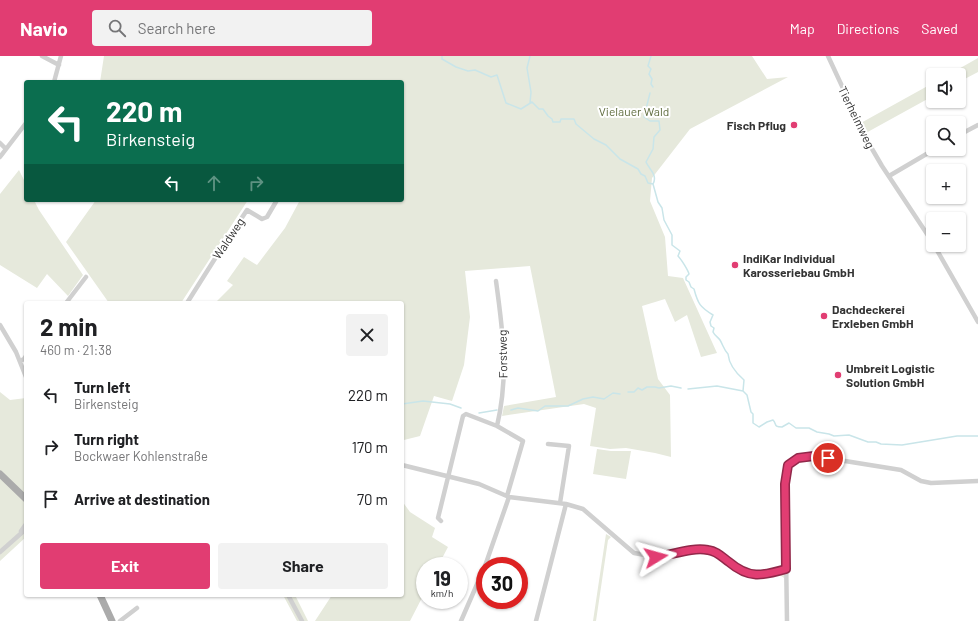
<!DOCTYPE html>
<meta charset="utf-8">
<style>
body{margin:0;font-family:Barlow,sans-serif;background:#f2f2f2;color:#202124;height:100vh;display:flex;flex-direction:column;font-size:15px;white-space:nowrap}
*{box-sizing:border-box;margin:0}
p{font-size:13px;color:#757577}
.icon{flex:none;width:22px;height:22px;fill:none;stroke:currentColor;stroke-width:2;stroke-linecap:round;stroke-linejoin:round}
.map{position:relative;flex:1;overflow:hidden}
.panel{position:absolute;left:24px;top:245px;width:380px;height:296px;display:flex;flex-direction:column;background:#fff;border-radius:4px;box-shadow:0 1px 3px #0004}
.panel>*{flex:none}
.hud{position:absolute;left:24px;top:24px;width:380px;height:122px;border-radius:4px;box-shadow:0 1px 3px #0004;background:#0b6e4f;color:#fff;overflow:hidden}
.controls{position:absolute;left:926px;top:12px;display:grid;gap:8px}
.controls a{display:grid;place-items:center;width:40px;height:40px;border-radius:4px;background:#fff;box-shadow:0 1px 3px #0004;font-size:20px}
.speed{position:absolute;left:416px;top:501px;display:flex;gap:8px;font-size:20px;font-weight:700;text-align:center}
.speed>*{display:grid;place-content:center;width:52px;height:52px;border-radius:50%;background:#fff;box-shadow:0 1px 3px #0004;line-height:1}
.speed small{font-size:10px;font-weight:400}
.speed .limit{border:6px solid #d22;background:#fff;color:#111}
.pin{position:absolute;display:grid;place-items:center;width:34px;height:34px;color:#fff;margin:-17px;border:2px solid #fff;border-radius:50%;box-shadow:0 1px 4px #0007}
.me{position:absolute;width:44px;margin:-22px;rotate:82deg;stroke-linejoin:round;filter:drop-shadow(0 0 3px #0008)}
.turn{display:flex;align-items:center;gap:14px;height:84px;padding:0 16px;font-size:18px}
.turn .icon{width:52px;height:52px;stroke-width:2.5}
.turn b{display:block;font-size:28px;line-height:34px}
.lanes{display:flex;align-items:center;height:38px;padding:0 16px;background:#0003;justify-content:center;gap:20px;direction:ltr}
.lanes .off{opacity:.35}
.round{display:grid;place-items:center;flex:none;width:42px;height:42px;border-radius:4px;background:#f2f2f2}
.head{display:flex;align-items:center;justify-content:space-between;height:68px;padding:0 16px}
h1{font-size:24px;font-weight:700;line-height:30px}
.button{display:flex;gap:8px;margin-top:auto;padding:8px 16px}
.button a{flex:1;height:46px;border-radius:4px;background:#e13d72;color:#fff;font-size:16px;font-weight:700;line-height:46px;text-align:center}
.button a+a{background:#f2f2f2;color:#202124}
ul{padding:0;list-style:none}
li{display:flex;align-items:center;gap:12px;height:52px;padding:0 16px}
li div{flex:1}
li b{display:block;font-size:15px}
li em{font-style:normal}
header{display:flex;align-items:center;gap:24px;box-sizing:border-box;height:56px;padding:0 20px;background:#e13d72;color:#fff}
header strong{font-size:19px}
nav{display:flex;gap:22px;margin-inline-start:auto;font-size:14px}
.search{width:280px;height:36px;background:#f2f2f2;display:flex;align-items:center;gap:10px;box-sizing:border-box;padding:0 14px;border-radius:4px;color:#757577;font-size:15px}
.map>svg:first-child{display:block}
.green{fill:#e6e9dc}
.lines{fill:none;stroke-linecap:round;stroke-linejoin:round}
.stream{stroke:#c9e5e9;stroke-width:1.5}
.minor{stroke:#d0d0d0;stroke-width:4.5}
.primary{stroke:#ababab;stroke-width:7}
.route-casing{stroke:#92284a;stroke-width:10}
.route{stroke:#e13d72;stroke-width:7}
.poi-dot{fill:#e13d72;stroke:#fff;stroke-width:1.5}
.labels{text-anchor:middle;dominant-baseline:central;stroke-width:4;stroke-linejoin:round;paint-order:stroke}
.park-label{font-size:12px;fill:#616e40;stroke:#fff}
.street-label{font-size:12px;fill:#333;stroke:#fff}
.poi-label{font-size:12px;font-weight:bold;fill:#333;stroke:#fff;text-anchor:start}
</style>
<header>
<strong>Navio</strong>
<div class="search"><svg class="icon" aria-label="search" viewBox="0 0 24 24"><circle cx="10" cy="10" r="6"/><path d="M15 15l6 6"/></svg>Search here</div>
<nav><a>Map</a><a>Directions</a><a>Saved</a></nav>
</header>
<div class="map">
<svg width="978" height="565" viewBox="0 0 978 565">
<rect width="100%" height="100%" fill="#fff"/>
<!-- green -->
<path class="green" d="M104,0h648l15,23 21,-2 -98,52 -38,49 -2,23 15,36 3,39 15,2 34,75 -16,4 -14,-42 -12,7 -10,-23 -23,7 16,73 12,16 1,62 -16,-4 -29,-5 -16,1 -20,-3 6,-38 -12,-4 -82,12 2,-10 52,-9 -26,-131 -65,5 5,46 -6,48 -12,36 -18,-5 -14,40 -16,4 -2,4v-141h-187l18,-18 -6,-4 17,-24 13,8 28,-37 15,-28h102v-118h-302z
M978,2v14l-19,10v-7h-11z
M933,27v13l-69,38 -5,-10z
M19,114l7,14v16h8l5,10 44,65 -15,21 -21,-22 -10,14 -37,-23v-71z
M96,144h152l-67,103h-72l-43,-61z
M0,336l10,8 16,-2v139l-26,24z
M597,393l14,2h20l-5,28 -33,-5z
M402,445l8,11 25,16 -3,9 16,10 -10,19h-13v26l-15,29h-95l17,-26h70z
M606,478l5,3 -3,3 -12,81h-3z
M708,491l13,6 17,15 12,5 21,-3 8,-2 5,-6v16c-8,-8 -20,1 -29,1 -4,-1 -9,-2 -12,-3 -14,-5 -20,-22 -35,-24 -16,-2 -34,4 -49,7v-7z
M283,539h12l13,26h-11z"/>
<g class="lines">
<!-- stream -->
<path class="stream" d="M442,0v3l14,8 12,4 7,-1 16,7 6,-2 9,28 15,6 11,-7 7,7h4l5,7 4,3 1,3h7l1,-3h13l2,5 18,15 12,6 14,14 18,10 3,5 4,2 3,7 5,1 5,18 4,6 2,12 8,15v10l8,6 -2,5c3,3 10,14 11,18l-3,3v3l3,2 2,5 3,2c4,15 6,18 19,26l-3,7 1,4 3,2 -1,4c2,4 5,5 7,8 3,5 4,10 8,14 1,10 9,20 16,26l-1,11 4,4 4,17 2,2v9l6,4 8,-5 6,-2c4,4 0,7 9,7l7,-4 7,5h13l8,4 12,2 5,2 15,-1 19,7h8l5,2 21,1 55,-9h21
M530,0l-3,12 4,24 -1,11
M651,0l-3,10 3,3 -2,5 3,5 -1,5 2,3
M650,37l-6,24 6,4h9l1,9 -6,7 -1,12 -7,13c3,7 12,13 7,22
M688,333l29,-3 26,5
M628,336h6l4,-4 4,2 5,-3h8l4,1 12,-2 10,2
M402,348l21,-3 27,3 11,4
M511,354l7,-2 20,3 7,-5h23l15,-7 10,-2 11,2 9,-6 7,1
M479,357l18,-3"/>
<!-- minor -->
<path class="minor" d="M42,0l17,9
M828,0l40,86 14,24 51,77
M54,26l7,-26
M959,79l19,-10
M0,87l6,6
M0,101l26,-34
M889,120l46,-27
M934,189l44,77
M496,225c7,51 13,94 1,145
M66,247l20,-26
M187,247l29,-46 31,-47 15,9 5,-2 10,-17
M0,269l16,27 10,25
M20,305l4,-2 2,-3
M548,388l21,2 -9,57
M402,409l77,19 30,13 57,7 17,5 51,44 22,4 38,-7h14l10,3 19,16 9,5 12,1 28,-6
M441,465l-3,-3 25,-102 3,-2 31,12 26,15 -16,55
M21,475l5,-7
M0,496l26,-23
M485,510l24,-69
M288,539l14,26
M120,565l17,-13
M461,565l24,-55
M536,565l30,-117
M787,565l-2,-137 3,-19 10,-7 16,-2 87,14 20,11 10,2 47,-2"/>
<!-- primary -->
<path class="primary" d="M0,418l26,25
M100,539l12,26"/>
</g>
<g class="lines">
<!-- route casing -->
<g class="route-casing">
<path id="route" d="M656,501c17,-2 35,-10 52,-7 9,1 14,7 21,12 20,17 33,14 57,7l-1,-85 3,-19 10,-7 16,-2 14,2"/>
</g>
<!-- route -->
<use href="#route" class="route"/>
</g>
<!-- markers -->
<g class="poi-dot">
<circle cx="794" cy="69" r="4"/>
<circle cx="735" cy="209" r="4"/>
<circle cx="824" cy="260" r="4"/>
<circle cx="838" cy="319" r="4"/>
</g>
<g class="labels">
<!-- park labels -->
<g class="park-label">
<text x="634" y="55">Vielauer Wald</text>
</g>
<!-- street labels -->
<g class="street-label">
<text transform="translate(857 61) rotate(64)">Tierheimweg</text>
<text transform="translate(228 182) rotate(-56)">Waldweg</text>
<text transform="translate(502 298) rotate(-91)">Forstweg</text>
</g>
<!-- poi labels -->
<g class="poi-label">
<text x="786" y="69" text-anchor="end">Fisch Pflug</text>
<text x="743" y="202">IndiKar Individual<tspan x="743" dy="14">Karosseriebau GmbH</tspan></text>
<text x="832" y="253">Dachdeckerei<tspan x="832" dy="14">Erxleben GmbH</tspan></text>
<text x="846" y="312">Umbreit Logistic<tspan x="846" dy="14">Solution GmbH</tspan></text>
</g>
</g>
</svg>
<div class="controls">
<a><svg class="icon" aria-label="sound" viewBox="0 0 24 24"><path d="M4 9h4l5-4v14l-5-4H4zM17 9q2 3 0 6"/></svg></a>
<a><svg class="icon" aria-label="search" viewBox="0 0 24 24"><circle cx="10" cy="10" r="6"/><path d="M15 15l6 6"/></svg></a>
<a>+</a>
<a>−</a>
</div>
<div class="speed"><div>19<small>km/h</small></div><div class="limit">30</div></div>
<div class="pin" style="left:828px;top:402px;background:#d93025"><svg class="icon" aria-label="arrive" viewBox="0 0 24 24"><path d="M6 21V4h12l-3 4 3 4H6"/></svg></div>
<svg class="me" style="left:656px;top:501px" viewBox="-20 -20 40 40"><path d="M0-17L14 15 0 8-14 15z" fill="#e13d72" stroke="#fff" stroke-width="4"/></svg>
<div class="hud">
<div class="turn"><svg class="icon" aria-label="left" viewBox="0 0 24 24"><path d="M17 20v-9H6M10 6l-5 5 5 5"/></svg><div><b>220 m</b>Birkensteig</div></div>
<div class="lanes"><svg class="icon" aria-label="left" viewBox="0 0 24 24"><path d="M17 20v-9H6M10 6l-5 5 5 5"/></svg><svg class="icon off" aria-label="ahead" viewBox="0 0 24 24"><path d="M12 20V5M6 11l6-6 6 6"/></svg><svg class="icon off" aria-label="right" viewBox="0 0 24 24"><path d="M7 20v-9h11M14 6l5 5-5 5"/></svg></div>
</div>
<section class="panel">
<div class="head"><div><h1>2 min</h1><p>460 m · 21:38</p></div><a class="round"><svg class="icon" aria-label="close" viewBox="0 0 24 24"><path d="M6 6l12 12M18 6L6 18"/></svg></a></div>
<ul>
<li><svg class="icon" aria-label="left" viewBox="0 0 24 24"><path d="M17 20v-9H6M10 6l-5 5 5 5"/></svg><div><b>Turn left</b><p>Birkensteig</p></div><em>220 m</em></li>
<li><svg class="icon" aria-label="right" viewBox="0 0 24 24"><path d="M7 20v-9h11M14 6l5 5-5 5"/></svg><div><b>Turn right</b><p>Bockwaer Kohlenstraße</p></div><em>170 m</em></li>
<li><svg class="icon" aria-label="arrive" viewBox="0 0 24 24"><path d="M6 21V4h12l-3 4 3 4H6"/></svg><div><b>Arrive at destination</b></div><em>70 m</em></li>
</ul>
<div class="button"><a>Exit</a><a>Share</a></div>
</section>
</div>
